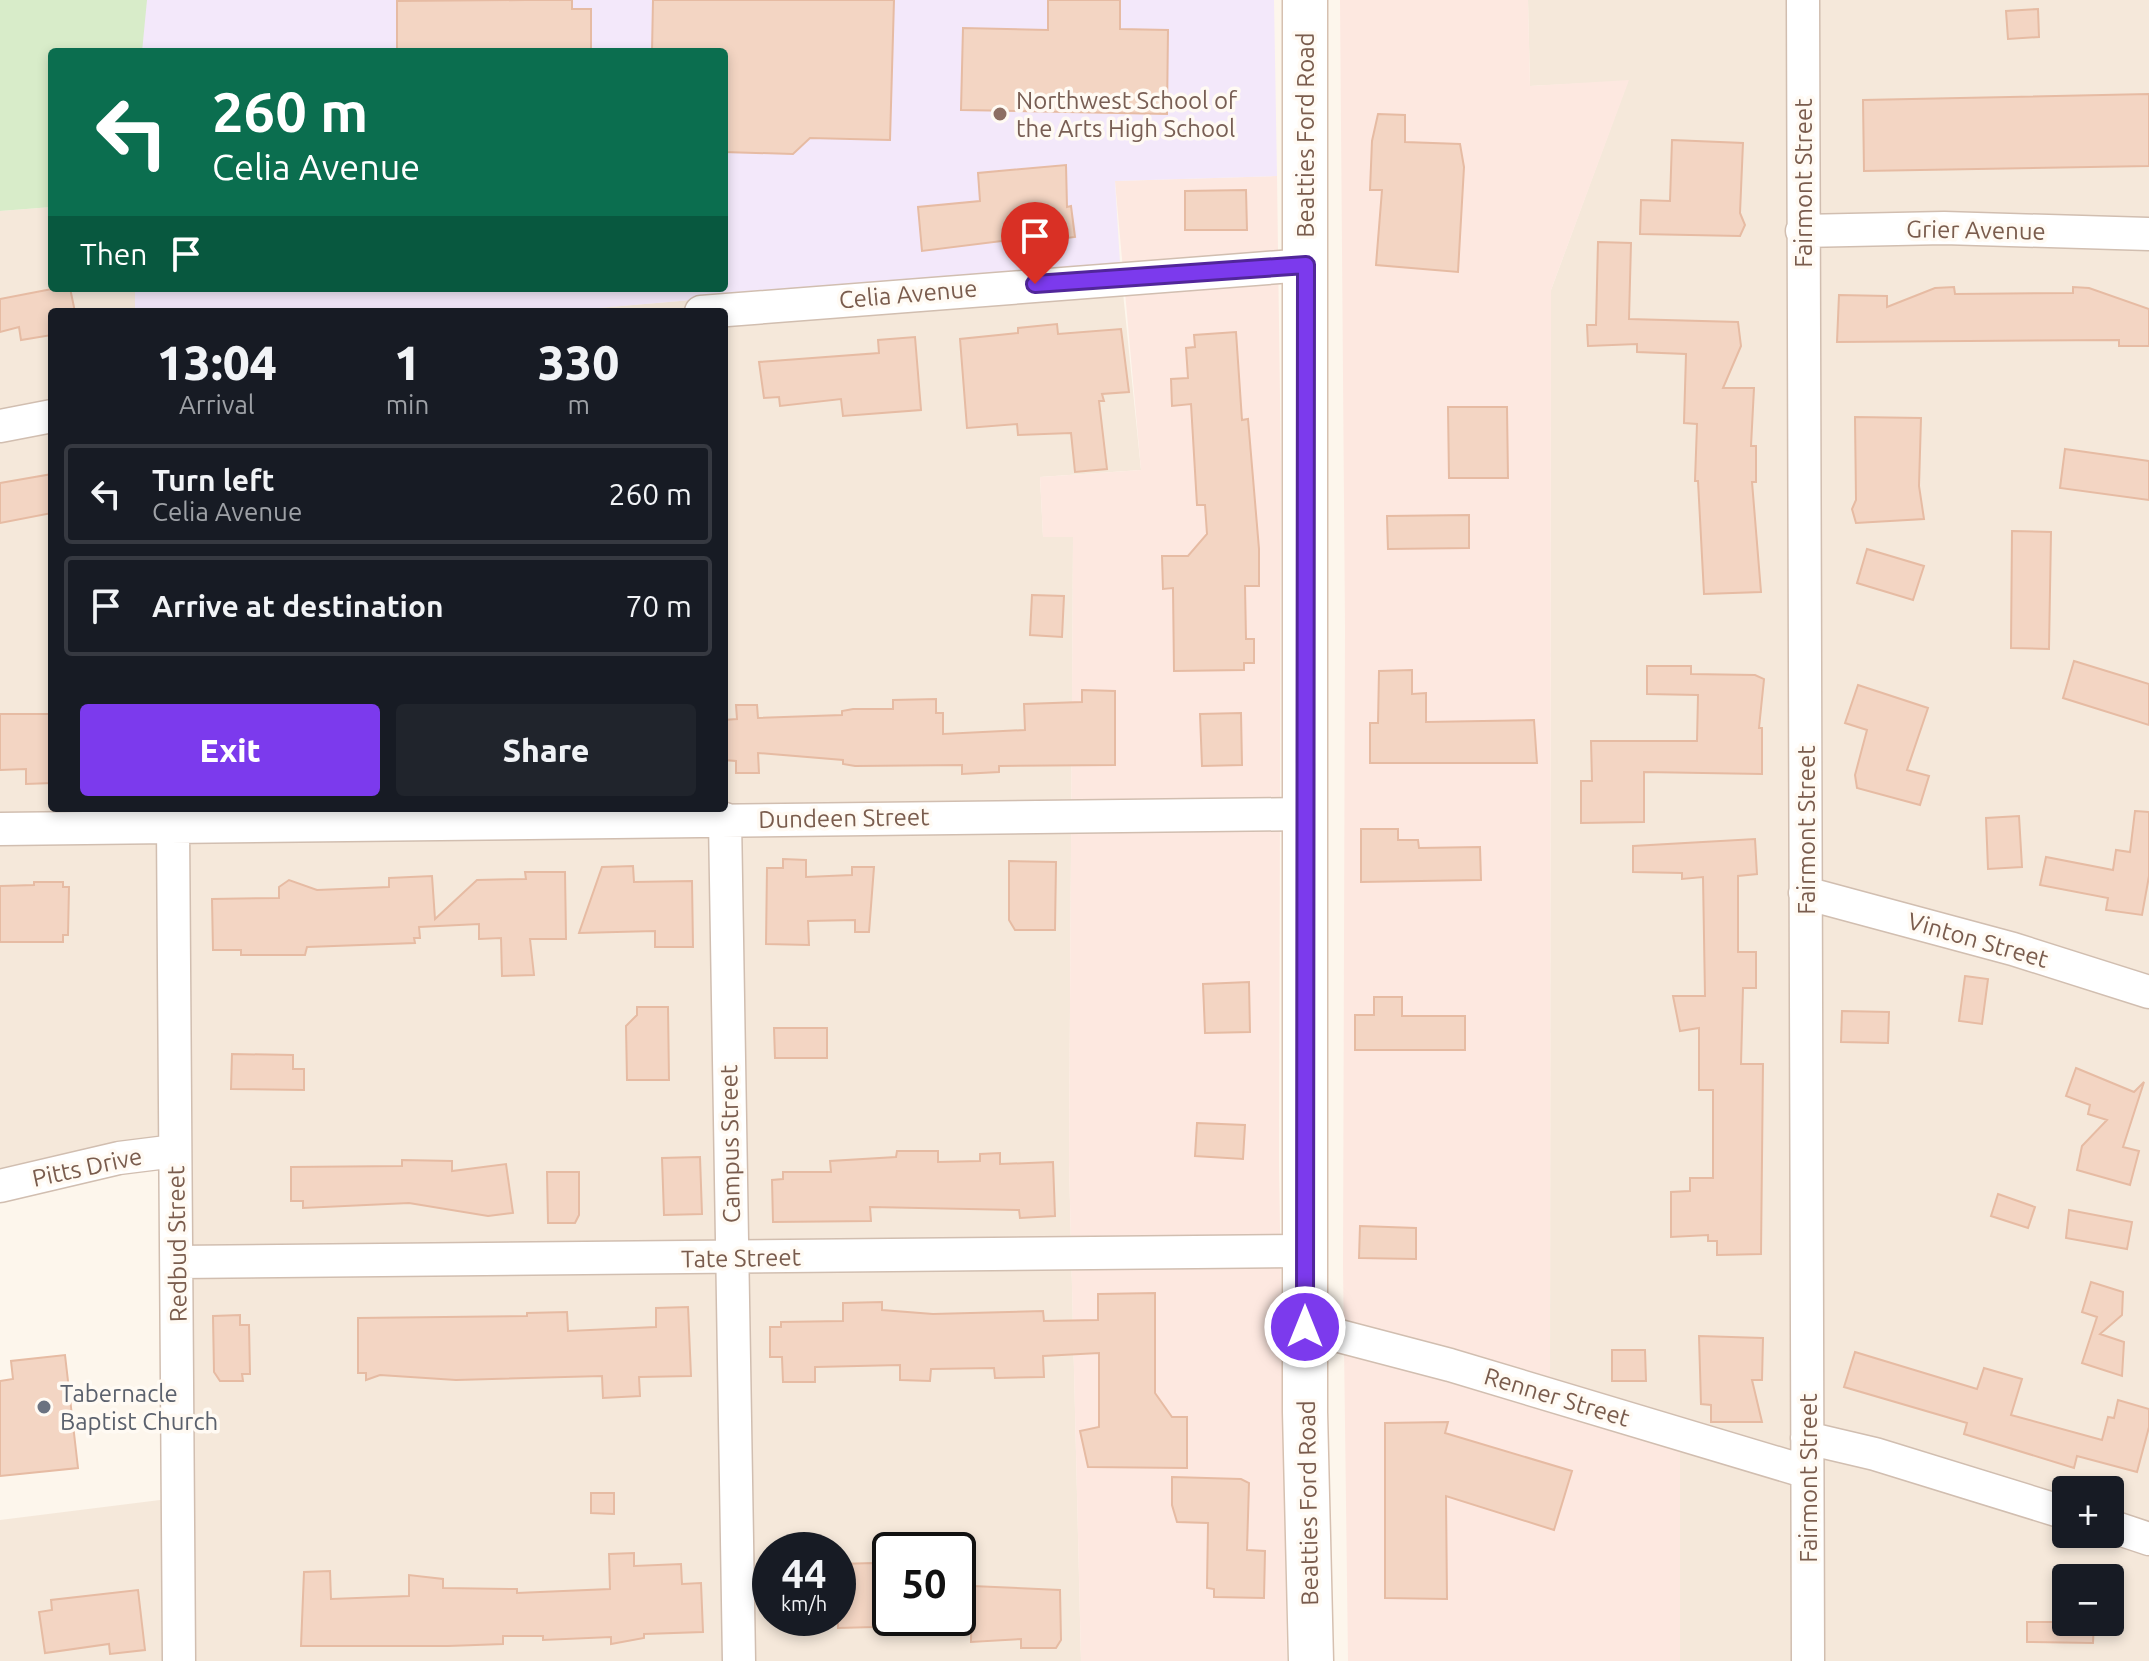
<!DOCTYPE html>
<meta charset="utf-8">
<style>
body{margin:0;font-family:Ubuntu,sans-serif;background:#20242c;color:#f1f3f6;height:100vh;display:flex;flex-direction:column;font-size:30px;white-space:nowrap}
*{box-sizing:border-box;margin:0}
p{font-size:26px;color:#9ea1a6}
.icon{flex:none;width:44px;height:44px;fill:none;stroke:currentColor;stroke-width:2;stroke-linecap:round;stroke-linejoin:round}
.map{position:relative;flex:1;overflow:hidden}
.drawer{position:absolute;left:48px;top:308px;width:680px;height:504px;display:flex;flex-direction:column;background:#171b24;border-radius:8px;box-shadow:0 4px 12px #0003}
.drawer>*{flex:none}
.guide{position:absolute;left:48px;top:48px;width:680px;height:244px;border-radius:8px;box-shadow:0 4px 12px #0003;background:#0b6e4f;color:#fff;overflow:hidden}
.buttons{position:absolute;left:2052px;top:1476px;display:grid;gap:16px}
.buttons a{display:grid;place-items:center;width:72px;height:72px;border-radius:8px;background:#171b24;box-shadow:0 4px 12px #0003;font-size:40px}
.speed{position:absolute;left:752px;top:1532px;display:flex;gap:16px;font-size:40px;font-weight:700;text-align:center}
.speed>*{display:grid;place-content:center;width:104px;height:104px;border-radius:50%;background:#171b24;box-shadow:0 4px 12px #0003;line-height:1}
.speed small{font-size:20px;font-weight:400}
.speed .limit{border:4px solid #111;border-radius:12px;background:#fff;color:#111}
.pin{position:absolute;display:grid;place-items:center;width:68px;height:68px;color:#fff;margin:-82px -34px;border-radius:50% 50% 50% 0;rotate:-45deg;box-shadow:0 0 8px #0007}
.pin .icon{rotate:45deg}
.me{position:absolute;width:88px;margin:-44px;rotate:0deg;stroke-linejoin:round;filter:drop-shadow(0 0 6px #0008)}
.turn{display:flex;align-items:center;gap:28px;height:168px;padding:0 32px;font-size:36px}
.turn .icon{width:104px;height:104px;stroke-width:2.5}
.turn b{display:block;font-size:56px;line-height:68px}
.then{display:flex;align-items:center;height:76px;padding:0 32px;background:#0003;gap:16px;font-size:30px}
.eta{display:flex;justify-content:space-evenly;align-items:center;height:136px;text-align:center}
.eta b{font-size:48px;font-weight:800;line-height:56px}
.cta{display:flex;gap:16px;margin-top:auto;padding:16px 32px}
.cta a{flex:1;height:92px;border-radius:8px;background:#7c3aed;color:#fff;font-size:32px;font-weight:800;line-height:92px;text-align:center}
.cta a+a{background:#20242c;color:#f1f3f6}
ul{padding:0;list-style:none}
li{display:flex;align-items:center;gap:24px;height:100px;margin:0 16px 12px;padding:0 16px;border:4px solid #363941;border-radius:8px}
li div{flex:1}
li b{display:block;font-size:30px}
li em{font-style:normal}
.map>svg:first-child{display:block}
.residential{fill:#f5e8da;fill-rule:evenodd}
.commercial{fill:#fde8e0}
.education{fill:#f3e8fa}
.green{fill:#d8ecc9}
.building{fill:#f3d5c3;stroke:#e6bba3;stroke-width:2}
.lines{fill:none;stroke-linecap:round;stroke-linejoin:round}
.minor-casing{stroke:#d1beb0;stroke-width:35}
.secondary-casing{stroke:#d6c0b0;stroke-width:47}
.minor{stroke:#fff;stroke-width:32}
.secondary{stroke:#fff;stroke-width:44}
.route-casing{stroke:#51269a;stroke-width:20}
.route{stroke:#7c3aed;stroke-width:14}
.education-dot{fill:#8d6e63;stroke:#fffaf3;stroke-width:3}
.worship-dot{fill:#6b7280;stroke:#fffaf3;stroke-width:3}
.labels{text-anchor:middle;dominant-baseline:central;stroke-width:7;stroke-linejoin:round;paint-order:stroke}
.education-label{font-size:24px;fill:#785e54;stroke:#fffaf3;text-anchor:start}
.street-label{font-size:24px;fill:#7a5c4d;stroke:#fffaf3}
.worship-label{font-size:24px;fill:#5b616d;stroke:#fffaf3;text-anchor:start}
</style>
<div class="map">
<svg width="2149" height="1661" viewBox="0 0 2149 1661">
<rect width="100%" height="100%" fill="#fdf6ec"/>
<!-- residential -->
<path class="residential" d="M1528,0h621v1661h-469v-216l-130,-41 1,-1114 77,-209 -98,5zM2066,1490h44v44h-44zM2066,1578h44v44h-44z
M52,207v81h83v24h-83v496h672v-496h-172l568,-49 21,207 -101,7 3,60h30l-4,625 12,499h-1081v-141l168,-21 -7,-335 -161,38v-991zM770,1550h68v68h-68zM890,1550h68v68h-68z"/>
<!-- commercial -->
<path class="commercial" d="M1340,0h188l2,86 99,-6 -78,210 -1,1114 130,41v216h-332l-5,-395 2,-639z
M1277,176l4,294 -2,695 8,496h-206l-12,-499 4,-625h-30l-3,-60 101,-7 -26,-289z"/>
<!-- education -->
<path class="education" d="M134,0h1140l3,176 -162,5 5,82 -568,49h-417v-24h589v-236h-590z"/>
<!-- green -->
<path class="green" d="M0,0h147l-5,52h-90v155l-52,4z"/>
<!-- building -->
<path class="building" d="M526,0h46v9h19v43h-194v-51z
M653,0h241l-4,140 -80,-2 -17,16 -69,-2v-100h-72z
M1048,0h72v29l48,1 -1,84 -206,-4 2,-82 85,2z
M2038,9l1,28 -31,2 -2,-28z
M2149,94v72l-285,5 -1,-71z
M1378,114l27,1v27l55,2 4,23 -6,105 -82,-7 6,-75h-12l2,-49z
M1672,140l71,3 -3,70 5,12 -5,11 -100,-2 1,-34 29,1z
M1066,165l1,42 4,-1 4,31 -39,5 -1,-5 -113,14 -4,-44 62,-6 -2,-28z
M1246,190l1,40h-62v-39z
M1598,242l33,1 -2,76 109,3 3,24 -18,42h31l-3,58h5v36h-4l9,110 -57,2 -6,-113h-3l2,-57 -13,-1 2,-69 -49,-2v-8l-49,2 -1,-21h9z
M1954,287l1,7 118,-1v-6l16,1 60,21v37h-30v-6l-282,2 2,-47 48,1v11l48,-19z
M57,288h13l5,24h-23v23l-31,5 -2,-13 -19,5v-33z
M1057,324l1,10 63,-5 8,63 -27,2 2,7h-5l8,68 -32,3 -4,-39 -53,2 -1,-11 -50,4 -7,-89 58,-6v-5z
M1236,332l6,88 6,-1 11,130v37h-14l1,53h8v24h-10v7l-70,1 -1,-83 -10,1 -1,-33h26l19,-22 -2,-29h-8l-6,-101 -19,2 -1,-27 17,-1 -2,-30 9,-1 -1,-12z
M915,337l6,73 -78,6 -2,-17 -61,7 -1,-9 -15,1 -5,-36 120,-9 -1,-13z
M1448,407h59l1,71h-59z
M1855,417l66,1 -2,68 5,33 -68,4 -4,-14 4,-9z
M2065,449l84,12v39l-89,-12z
M52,474v39l-52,10v-40z
M1469,515v33l-81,1 -1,-33z
M2012,531l39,1 -2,117 -38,-1z
M1867,549l57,17 -11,34 -56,-17z
M1032,595l32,1 -2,41 -32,-2z
M2074,661l75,23v41l-86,-27z
M1647,666h44v8l64,1 9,4 -5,49h3v46l-118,-2v50l-63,1v-42h11l-1,-40h106l1,-46 -51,-1z
M1412,670v24l14,-1v29l108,-2 3,43h-167v-40h8l1,-52z
M1858,685l70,23 -21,62 22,6 -9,29 -63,-17 -2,-13 12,-45 -22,-7z
M1082,690l33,1v74l-116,1v6l-37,2v-9l-107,1 -12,-2v-4l-85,-7 1,20h-23v-12l-12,-1v-40l13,-1 -1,-14h21l1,13 84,-3v-4l11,-2h40v-9l43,-1v14h7v21l82,-4 -1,-26 58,-2z
M1241,713l1,52 -40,1 -2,-52z
M0,714h52v69l-26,1v-15l-26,1z
M2135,811l14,1v64l-7,39 -36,-5 2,-12 -68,-13 6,-28 67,13 3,-20 14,2z
M2019,816l3,51 -34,2 -2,-51z
M1361,829h37v11h20l1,8 61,-1 1,33 -120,2z
M1755,839l2,35 -19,2v76h18v36h-13l-2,76h22l-2,190 -44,1v-14h-9v-6l-37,2v-45l19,-1v-13h23v-88h-14v-62l-19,3 -7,-35h32l-2,-119 -21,2v-6l-49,-1v-26z
M783,859l23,1v17l46,-2v-8h22l-5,65h-14v-12l-47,1 1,24 -43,-1 1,-76h16z
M1009,861l47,1 -1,68h-40l-6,-10z
M633,866l1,16 58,-1 1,66h-38v-16l-76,2 23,-66z
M525,872h40l1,67h-36l4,36 -32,1 -1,-38 -22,1v-15l-60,3 1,11h-6l1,5 -108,4 -2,8h-64v-5h-28l-1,-51 67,-1v-11l10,-7 28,10 72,-3v-9l43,-2 3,43 42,-39 49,-1z
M34,882h29v5h6l-1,48h-5v7h-63v-56l34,-1z
M1965,976l23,3 -6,45 -23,-3z
M1249,982l1,50 -45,1 -2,-49z
M1374,997h28v19h63v34h-110v-35h19z
M637,1007h31l1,73h-42l-1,-54 11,-11z
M1842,1011l47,1 -1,31 -47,-1z
M774,1028h53v30h-52z
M232,1054l61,1v14h11v21l-73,-1z
M2076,1068l58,24 10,-10 -21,65 16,4 -9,34 -53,-15 5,-24 25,-26 -19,-6 2,-9 -24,-9z
M1197,1123l48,2 -2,34 -48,-3z
M897,1151h41v11l42,-1v-7l20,-1v11l53,-2 2,54 -35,2 -1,-8 -149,-3 1,14 -98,1 -1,-42 11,-1v-7h48l-1,-11 66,-4z
M700,1157l2,57 -38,1 -2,-57z
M402,1160l50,1v10l54,-7 7,49 -25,3 -79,-13 -106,5v-7h-12v-34l111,-1z
M547,1172h32v43l-4,8h-27z
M1998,1194l37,13 -7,21 -37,-12z
M2069,1210l63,12 -5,27 -61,-11z
M1360,1226l56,2v31l-57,-1z
M2091,1282l32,10 -1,23 -22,19 24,8 -2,34 -40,-13 15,-46 -15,-5z
M1155,1293v100l17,24h15v51l-99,-1 -8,-36 19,-4v-74l-56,3 1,21 -49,1 -1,-10 -63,1 -1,12 -30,-1v-15l-85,2v15h-32l-1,-25h-12v-30h11v-5l62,-1v-18l39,-1v8l51,4 110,-3 1,10 54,-1v-26z
M688,1307l3,69 -52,1 1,19 -37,2 -1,-22 -146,4 -76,-5 -14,5v-7h-8v-55l169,-2v-3l40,-1 1,19 88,-4v-19z
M240,1315v10h9l1,49h-8l1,7h-23l-6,-9 -1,-56z
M1699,1336l64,2 -1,42h-10l10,42h-51v-17l-10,-1z
M1612,1350h33l1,31h-34z
M1855,1352l122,37 7,-21 38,11 -11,36 91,25 6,-23 6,1 4,-18 31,9v18l-12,45 -60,-16 -3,12 -110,-34 3,-11 -123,-36z
M65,1355l13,113 -78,8v-95l13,-2 -2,-18z
M1448,1422l-3,11 127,38 -18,59 -108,-34 1,103 -62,-1v-175z
M1172,1477l69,2 8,4 -2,67 18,1 -1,47 -50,-1v-8l-7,-1 1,-65 -31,-1 -5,-17z
M591,1493h23v21l-23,-1z
M634,1553v13l47,-2 1,20 19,-1 2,49 -59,2v4l-33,6v-7l-68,3v-4h-40v8l-55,2h-147l3,-74 26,-1 1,28 78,-3v-21l34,4v9l74,1v4l93,-4 -1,-35z
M873,1563l1,64 -36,1v-64z
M972,1586l88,4 1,50 -5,8h-35v-9l-50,3z
M138,1590l7,60 -35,4 -1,-10 -64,9 -6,-41 13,-2 -1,-10z
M2027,1622h67l-1,21 -66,-1z"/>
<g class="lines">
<!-- minor casing -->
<g class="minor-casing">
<path id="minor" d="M1803,0l5,1661
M1802,231l142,-3 205,6
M701,312l605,-47
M0,426l52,-10
M725,819l14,842
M173,826l6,835
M0,829l1303,-15
M1805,893l208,56 136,43
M0,1186l119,-28 56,-7
M177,1262l1128,-11
M1305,1327l145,38 357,107
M1807,1438l68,16 191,59
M2110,1526l39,13"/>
</g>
<!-- secondary casing -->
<g class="secondary-casing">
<path id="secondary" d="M1305,0v1412l6,249"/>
</g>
<!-- minor -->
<use href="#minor" class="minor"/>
<!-- secondary -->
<use href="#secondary" class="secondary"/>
</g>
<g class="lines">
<!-- route casing -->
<g class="route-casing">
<path id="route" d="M1035,284l271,-19 -1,1062"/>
</g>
<!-- route -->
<use href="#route" class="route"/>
</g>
<!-- markers -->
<circle class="education-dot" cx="1000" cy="114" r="8"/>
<circle class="worship-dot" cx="44" cy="1407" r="8"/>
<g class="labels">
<!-- education labels -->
<g class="education-label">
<text x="1016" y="100">Northwest School of<tspan x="1016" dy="28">the Arts High School</tspan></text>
</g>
<!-- street labels -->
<g class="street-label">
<text transform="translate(1305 135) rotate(-90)">Beatties Ford Road</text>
<text transform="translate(1803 183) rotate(-90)">Fairmont Street</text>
<text transform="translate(1976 230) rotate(1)">Grier Avenue</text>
<text transform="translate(908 294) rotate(-5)">Celia Avenue</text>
<text transform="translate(844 818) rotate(-1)">Dundeen Street</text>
<text transform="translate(1806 830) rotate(-90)">Fairmont Street</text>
<text transform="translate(1978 940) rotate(16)">Vinton Street</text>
<text transform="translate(730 1144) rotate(-91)">Campus Street</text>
<text transform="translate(87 1167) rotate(-12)">Pitts Drive</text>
<text transform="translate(177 1244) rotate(-91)">Redbud Street</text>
<text transform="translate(741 1258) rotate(-1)">Tate Street</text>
<text transform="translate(1557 1397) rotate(17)">Renner Street</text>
<text transform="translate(1808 1478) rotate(-90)">Fairmont Street</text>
<text transform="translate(1308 1503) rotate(-91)">Beatties Ford Road</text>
</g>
<!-- worship labels -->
<g class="worship-label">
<text x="60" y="1393">Tabernacle<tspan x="60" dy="28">Baptist Church</tspan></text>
</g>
</g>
</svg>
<div class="buttons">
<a>+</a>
<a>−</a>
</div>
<div class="speed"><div>44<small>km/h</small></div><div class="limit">50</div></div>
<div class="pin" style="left:1035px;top:284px;background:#d93025"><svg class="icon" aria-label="arrive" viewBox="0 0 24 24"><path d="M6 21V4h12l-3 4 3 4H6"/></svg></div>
<svg class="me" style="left:1305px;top:1327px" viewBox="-20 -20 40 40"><circle r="17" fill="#7c3aed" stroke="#fff" stroke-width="3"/><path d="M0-11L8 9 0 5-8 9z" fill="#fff"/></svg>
<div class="guide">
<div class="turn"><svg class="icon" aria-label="left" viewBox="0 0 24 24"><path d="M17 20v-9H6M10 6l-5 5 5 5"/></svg><div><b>260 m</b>Celia Avenue</div></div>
<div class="then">Then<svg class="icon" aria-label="arrive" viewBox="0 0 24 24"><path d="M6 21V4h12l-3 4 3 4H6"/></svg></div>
</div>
<section class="drawer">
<div class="eta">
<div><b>13:04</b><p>Arrival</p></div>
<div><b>1</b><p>min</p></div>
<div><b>330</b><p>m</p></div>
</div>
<ul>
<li><svg class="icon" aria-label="left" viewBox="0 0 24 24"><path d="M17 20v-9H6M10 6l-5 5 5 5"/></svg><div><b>Turn left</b><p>Celia Avenue</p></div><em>260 m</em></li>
<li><svg class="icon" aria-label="arrive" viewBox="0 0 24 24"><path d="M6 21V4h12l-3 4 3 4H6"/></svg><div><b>Arrive at destination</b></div><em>70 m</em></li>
</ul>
<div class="cta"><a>Exit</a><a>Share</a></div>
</section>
</div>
